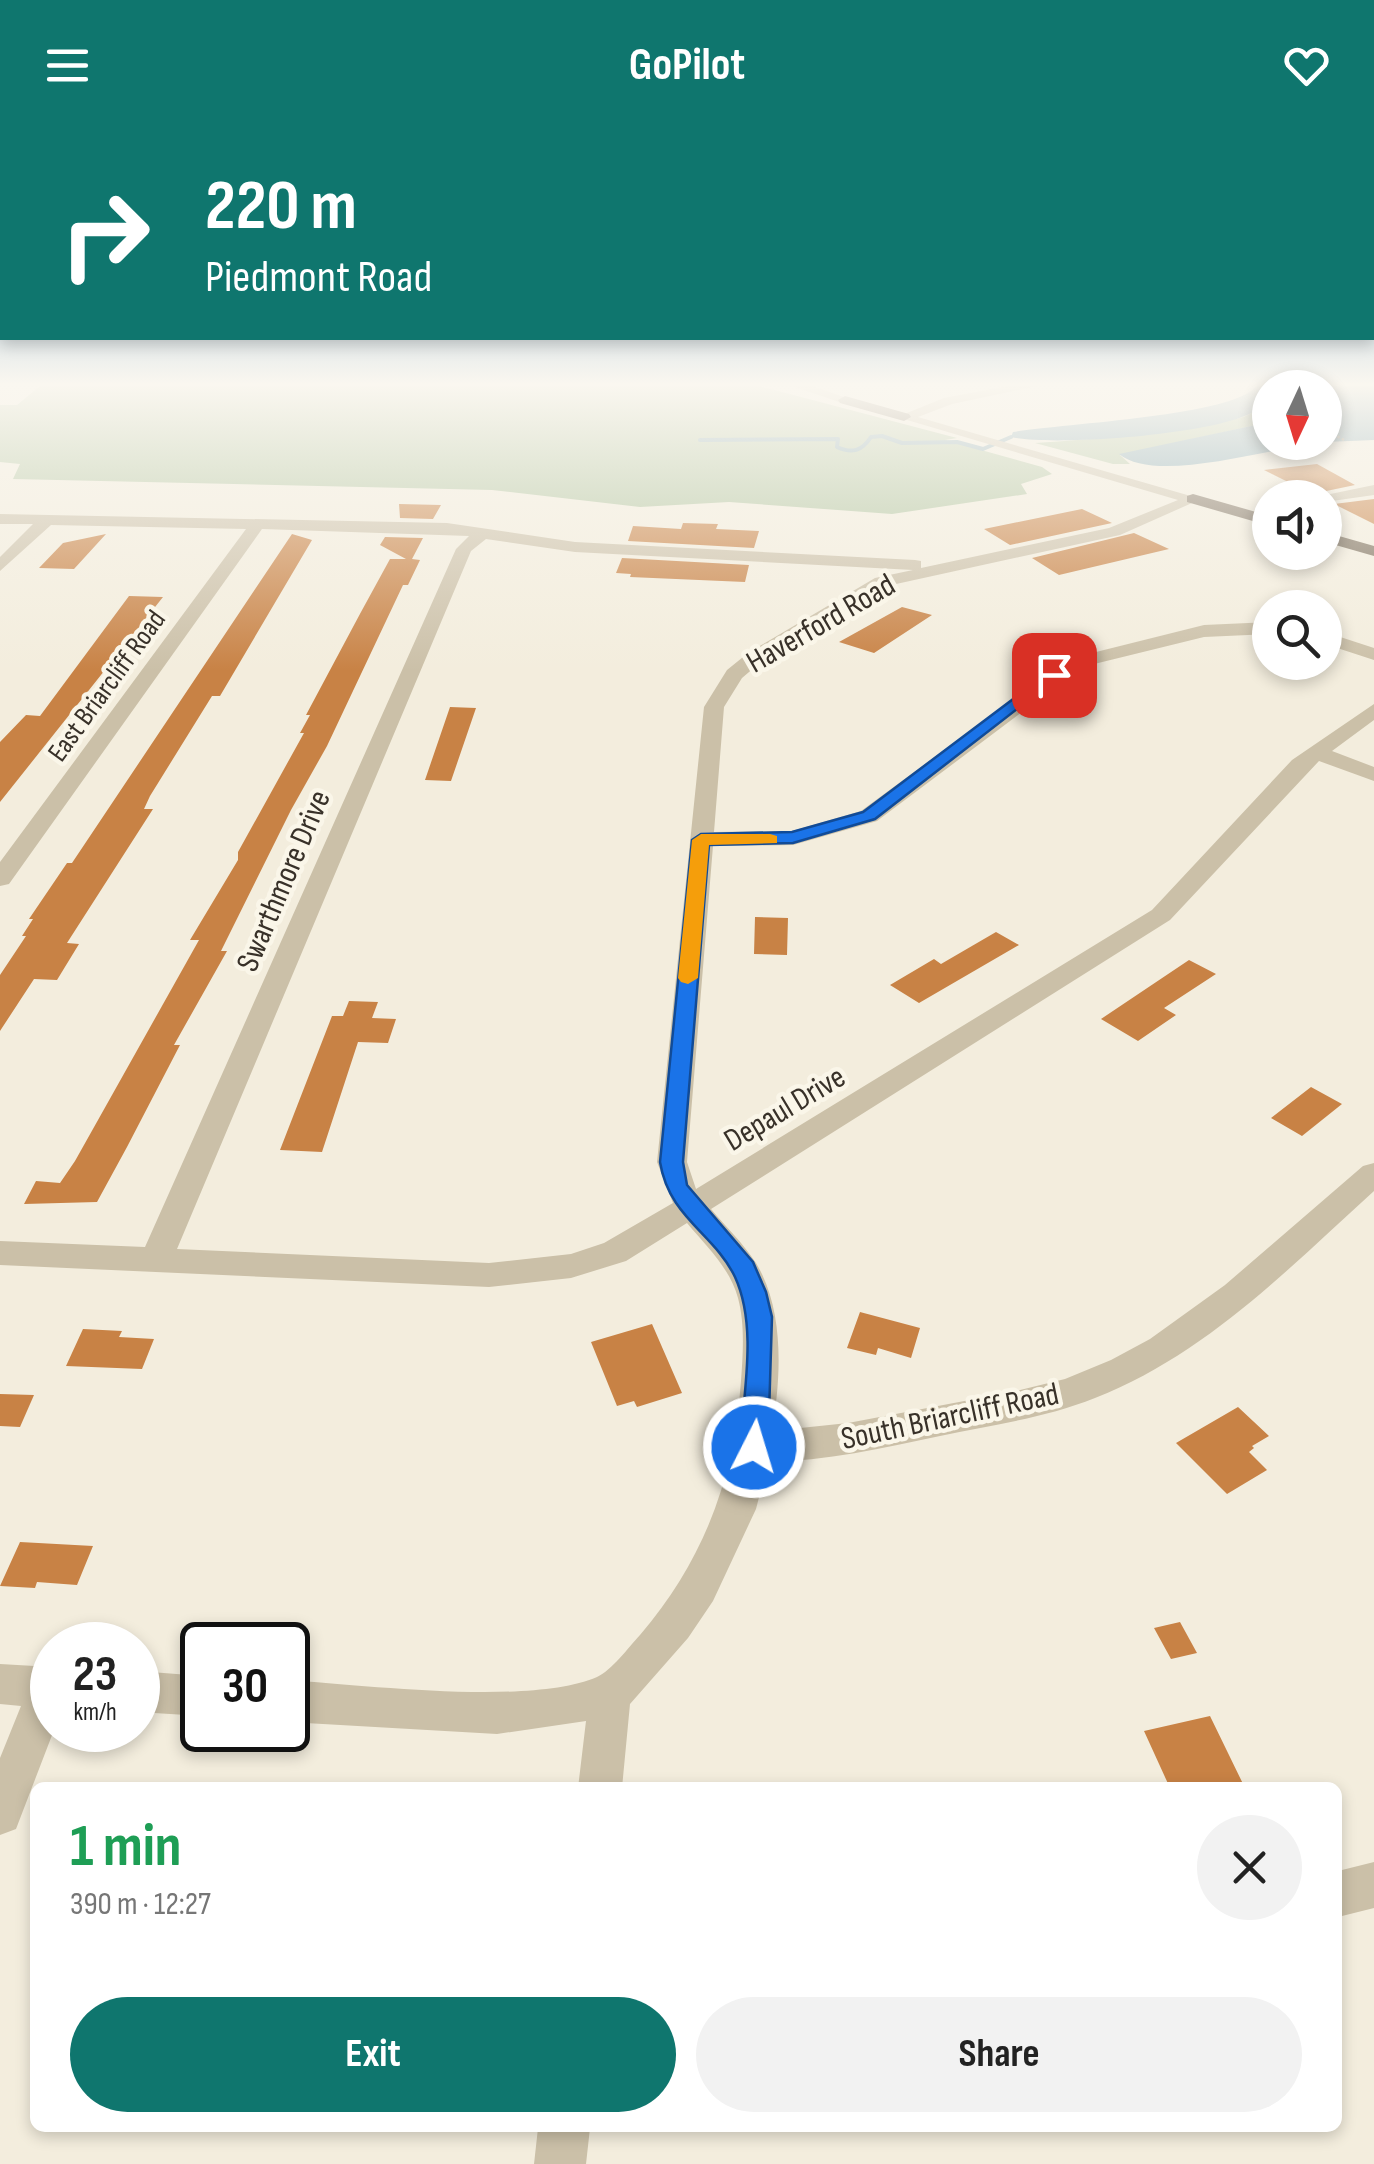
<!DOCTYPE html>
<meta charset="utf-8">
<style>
body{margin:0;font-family:"Sofia Sans Condensed",sans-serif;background:#f2f2f2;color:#222;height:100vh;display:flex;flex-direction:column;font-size:38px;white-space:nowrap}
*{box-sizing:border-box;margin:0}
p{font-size:32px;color:#767676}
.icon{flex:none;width:55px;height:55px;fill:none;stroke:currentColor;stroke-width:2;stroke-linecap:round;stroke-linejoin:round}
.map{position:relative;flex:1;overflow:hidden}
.drawer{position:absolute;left:30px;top:1652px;width:1312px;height:350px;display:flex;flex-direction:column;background:#fff;border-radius:15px;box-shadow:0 5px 15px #0003}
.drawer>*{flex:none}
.guide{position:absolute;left:0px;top:0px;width:1375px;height:210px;box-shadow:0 5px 15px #0003;background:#0f766e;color:#fff;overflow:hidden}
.needle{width:65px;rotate:184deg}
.buttons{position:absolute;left:1252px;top:240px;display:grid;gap:20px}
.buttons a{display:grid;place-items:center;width:90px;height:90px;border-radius:50%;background:#fff;box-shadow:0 5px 15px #0003;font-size:50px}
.speed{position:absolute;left:30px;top:1492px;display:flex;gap:20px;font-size:50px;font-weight:700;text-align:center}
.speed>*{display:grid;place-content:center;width:130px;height:130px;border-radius:50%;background:#fff;box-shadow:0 5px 15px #0003;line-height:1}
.speed small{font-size:25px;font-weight:400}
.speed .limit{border:5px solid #111;border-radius:15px;background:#fff;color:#111}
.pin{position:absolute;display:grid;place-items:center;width:85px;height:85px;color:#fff;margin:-42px;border-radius:20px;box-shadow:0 5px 15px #0006}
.me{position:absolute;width:110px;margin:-55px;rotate:5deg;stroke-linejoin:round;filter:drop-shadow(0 0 8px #0008)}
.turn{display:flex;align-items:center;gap:35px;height:210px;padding:0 40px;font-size:45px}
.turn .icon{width:130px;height:130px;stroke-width:2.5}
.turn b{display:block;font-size:70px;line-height:85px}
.round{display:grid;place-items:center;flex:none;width:105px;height:105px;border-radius:52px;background:#f2f2f2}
.summary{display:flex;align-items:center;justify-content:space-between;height:170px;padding:0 40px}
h1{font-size:60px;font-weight:700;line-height:75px;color:#1e9e55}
.action{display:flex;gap:20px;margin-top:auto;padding:20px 40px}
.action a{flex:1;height:115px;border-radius:60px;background:#0f766e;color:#fff;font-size:40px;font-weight:700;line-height:115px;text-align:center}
.action a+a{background:#f2f2f2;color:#222}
header{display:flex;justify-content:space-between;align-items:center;height:130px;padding:0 40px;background:#0f766e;color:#fff;font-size:45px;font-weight:700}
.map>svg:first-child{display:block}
.green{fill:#adc29c}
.water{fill:#7ba2b0}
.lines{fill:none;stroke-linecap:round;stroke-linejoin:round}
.stream{stroke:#7ba2b0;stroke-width:4}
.building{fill:#c88245}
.path{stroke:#b7aa92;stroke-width:2.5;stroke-dasharray:2.5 2.5;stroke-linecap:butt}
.minor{fill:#cbc0a8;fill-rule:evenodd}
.major{fill:#7a6c59;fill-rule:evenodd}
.route{fill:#1a73e8;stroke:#114b97;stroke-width:2.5}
.slow{fill:#f59e0b}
.labels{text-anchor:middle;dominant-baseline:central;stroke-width:9;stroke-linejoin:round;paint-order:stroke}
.far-street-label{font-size:28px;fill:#383129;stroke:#faf6e9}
.street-label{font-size:32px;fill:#383129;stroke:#faf6e9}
</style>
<header><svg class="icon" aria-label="menu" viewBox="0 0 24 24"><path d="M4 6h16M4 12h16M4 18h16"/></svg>GoPilot<svg class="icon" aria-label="heart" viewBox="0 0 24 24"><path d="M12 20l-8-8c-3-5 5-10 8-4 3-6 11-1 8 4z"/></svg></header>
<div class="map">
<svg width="1374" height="2034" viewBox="0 0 1374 2034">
<rect width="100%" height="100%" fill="#f3eddd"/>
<!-- green -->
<path class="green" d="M40,256h719l198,52 -12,2 97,27 10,7 -31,10 6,10 -135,20 -163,-12 -89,5 -148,-17 -479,-11 7,-15 -20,-2v-57h17z
M1256,280l14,3v9l-150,33 10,9h-17l-78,-21c61,-4 119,-8 178,-21 18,-3 28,-1 43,-12z"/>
<!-- water -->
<path class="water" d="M1256,256h118v54l-49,2v-54h-55v25l-14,-3c-32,24 -203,37 -245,27l2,-5c44,-8 223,-16 243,-46z
M1270,292v20l53,1c-51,4 -167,42 -204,11z"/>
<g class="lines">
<!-- stream -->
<path class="stream" d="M700,310l138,-1 -1,8c15,7 25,4 34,-10l11,-1 20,7 55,-1 26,7 28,-12"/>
</g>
<!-- building -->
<path class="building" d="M1317,334l38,21 -43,9 -48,-24z
M1374,369v25l-40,-20z
M399,374l42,1 -8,14 -33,-1z
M1082,379l30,14 -102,22 -26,-16z
M683,393l35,1 -2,5 43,2 -5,17 -126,-7 5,-15 48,3z
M1134,403l35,16 -110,26 -27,-17z
M106,404l-32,35 -35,-1 24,-25z
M292,404l20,6 -92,156h-8l-62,100 -6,13h9l-86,134 12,1 -22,36 -23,-1 -34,52v-56l26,-39h-4l11,-17h-4l38,-56h5z
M385,407l38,1 -11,21 8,1 -12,25h-5l-76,161 -36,64 -70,141h6l-53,94h6l-53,102 -30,55 -73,2 12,-23 24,2 15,-22 124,-221h-9l48,-80v-8l66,-119h-4l10,-18h-4l55,-103 29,-53h16l-26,-14z
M622,428l127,7 -4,17 -115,-5 1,-3 -15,-1z
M129,466l34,1 -163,205v-60l26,-27 14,1z
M902,477l30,8 -58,38 -35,-11z
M450,577l26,1 -25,73 -26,-1z
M755,787l33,1 -1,37 -33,-1z
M996,802l23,13 -100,58 -29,-18 44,-26 7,5z
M1189,830l27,14 -52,34 12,7 -38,26 -37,-22z
M349,871l29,1 -6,16 24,1 -8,24 -30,-1 -36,110 -42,-2 52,-134h11z
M1311,957l31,17 -40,32 -31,-18z
M860,1182l60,16 -9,30 -33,-10 -2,7 -29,-7z
M652,1194l30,69 -45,14 -3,-6 -17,5 -26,-64z
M83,1199l39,2 -3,6 35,2 -12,30 -76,-3z
M0,1264l34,1 -14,32 -20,-1z
M1238,1277l31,29 -17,10 2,2 -5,4 18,18 -40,24 -51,-51z
M20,1412l73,4 -16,39 -40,-3 -2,6 -35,-2z
M1180,1492l17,31 -26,6 -17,-31z
M1210,1586l35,72h-75l-26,-57z"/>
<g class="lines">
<!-- path -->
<path class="path" d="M1333,304l13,7"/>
<!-- minor -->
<path class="minor" d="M792,256h21l39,14 -7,4z
M1008,256h29l-85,18 -34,13 283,82 -81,36 -233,51 -125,75 -20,17 -18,29 -10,125 78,-1 69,-20 207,-152 136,-34 66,-3v12l-66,3 -122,30 -205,154 -84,24 -80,1 -26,316 9,27 456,-279 140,-150 82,-56v16l-42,31 42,16v14l-55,-20 -149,159 -459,289c15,18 32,34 45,54 29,48 25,115 16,168l76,-8 164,-31 53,-13 46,-19 39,-21 75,-54 138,-119 11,-3v28c-86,78 -169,164 -279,207 -50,20 -103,27 -155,38 -57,12 -114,25 -172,26l-12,47 -43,92 -25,37 -58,66 -8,84h-44l8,-67 -89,13 -209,-12v-42c77,5 242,26 309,-3 15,-7 31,-29 43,-42 64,-75 94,-156 101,-254 2,-27 4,-57 -3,-83 -8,-30 -32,-52 -51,-75l-61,38 -55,17 -82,9 -489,-22v-24l145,6 311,-698 13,-13 -207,-7 -253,355 -9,2v-24l246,-333 -195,-4 -51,46v-14l33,-33h-33v-10l447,9 128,19 340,18 6,1v7l188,-40 69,-28 -281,-83 47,-19zM486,409l89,13 338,18 -38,8 -127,75 -21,17 -23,37 -47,455 16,41 -69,40 -33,11 -82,9 -312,-14 294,-698z
M1374,355v10l-49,7v-4h-14z
M1325,502l49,16v12l-49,-16z
M0,1534l52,3 2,63 -38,99 -16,6v-77l21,-52 -21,-2z
M138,1541l64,5v40l-64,-4z
M1374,1732v46l-36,9v-46z
M538,1998h52l-4,36h-52z"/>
<!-- major -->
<path class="major" d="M845,266l64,18 2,3 -7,4 -64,-18 -2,-3z
M1193,364l77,22v10l-83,-24v-6z
M1325,402l49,14v10l-49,-14z"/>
</g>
<!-- sky -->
<linearGradient id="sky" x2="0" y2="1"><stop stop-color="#7cadd2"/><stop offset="0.47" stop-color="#faf7f0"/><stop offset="1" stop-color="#faf7f0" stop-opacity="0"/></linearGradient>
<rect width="1374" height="541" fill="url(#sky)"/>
<!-- route -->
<path class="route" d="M1049,542l12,3 -186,144 -82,24 -84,2 -26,317 4,23 66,77 13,30 6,25 -4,130 -4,9 -10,3 -10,-3 -4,-9c3,-52 18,-120 -5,-170 -21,-44 -66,-59 -75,-115l32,-322 9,-6 91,-2 71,-20z"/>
<!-- slow -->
<path class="slow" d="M770,704l7,2v7l-68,2 -11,133 -10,6 -7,-2 -3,-4 14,-138 9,-6z"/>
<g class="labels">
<!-- far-street labels -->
<g class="far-street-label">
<text transform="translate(107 556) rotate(-54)">East Briarcliff Road</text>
</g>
<!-- street labels -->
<g class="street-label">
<text transform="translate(821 494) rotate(-30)">Haverford Road</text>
<text transform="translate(284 751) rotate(-67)">Swarthmore Drive</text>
<text transform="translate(785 979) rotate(-31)">Depaul Drive</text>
<text transform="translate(950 1287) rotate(-12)">South Briarcliff Road</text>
</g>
</g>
</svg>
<div class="buttons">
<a><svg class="needle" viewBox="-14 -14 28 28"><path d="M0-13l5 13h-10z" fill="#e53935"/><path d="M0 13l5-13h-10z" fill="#767676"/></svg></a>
<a><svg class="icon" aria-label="sound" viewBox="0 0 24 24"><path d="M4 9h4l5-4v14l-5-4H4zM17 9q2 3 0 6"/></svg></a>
<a><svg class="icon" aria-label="search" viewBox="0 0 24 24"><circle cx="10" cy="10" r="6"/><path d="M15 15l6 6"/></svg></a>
</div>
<div class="speed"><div>23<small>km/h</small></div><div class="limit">30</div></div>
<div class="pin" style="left:1054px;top:545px;background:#d93025"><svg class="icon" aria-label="arrive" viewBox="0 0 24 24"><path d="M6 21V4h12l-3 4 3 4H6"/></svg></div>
<svg class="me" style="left:754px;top:1317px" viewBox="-20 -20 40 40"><circle r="17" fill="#1a73e8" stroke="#fff" stroke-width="3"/><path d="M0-11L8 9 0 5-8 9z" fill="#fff"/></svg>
<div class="guide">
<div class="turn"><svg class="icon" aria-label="right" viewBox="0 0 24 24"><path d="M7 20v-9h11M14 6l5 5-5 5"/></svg><div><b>220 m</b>Piedmont Road</div></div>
</div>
<section class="drawer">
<div class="summary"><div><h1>1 min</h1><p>390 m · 12:27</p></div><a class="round"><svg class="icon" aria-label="close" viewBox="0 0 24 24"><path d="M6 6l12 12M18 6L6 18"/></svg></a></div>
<div class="action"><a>Exit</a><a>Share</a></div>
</section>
</div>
